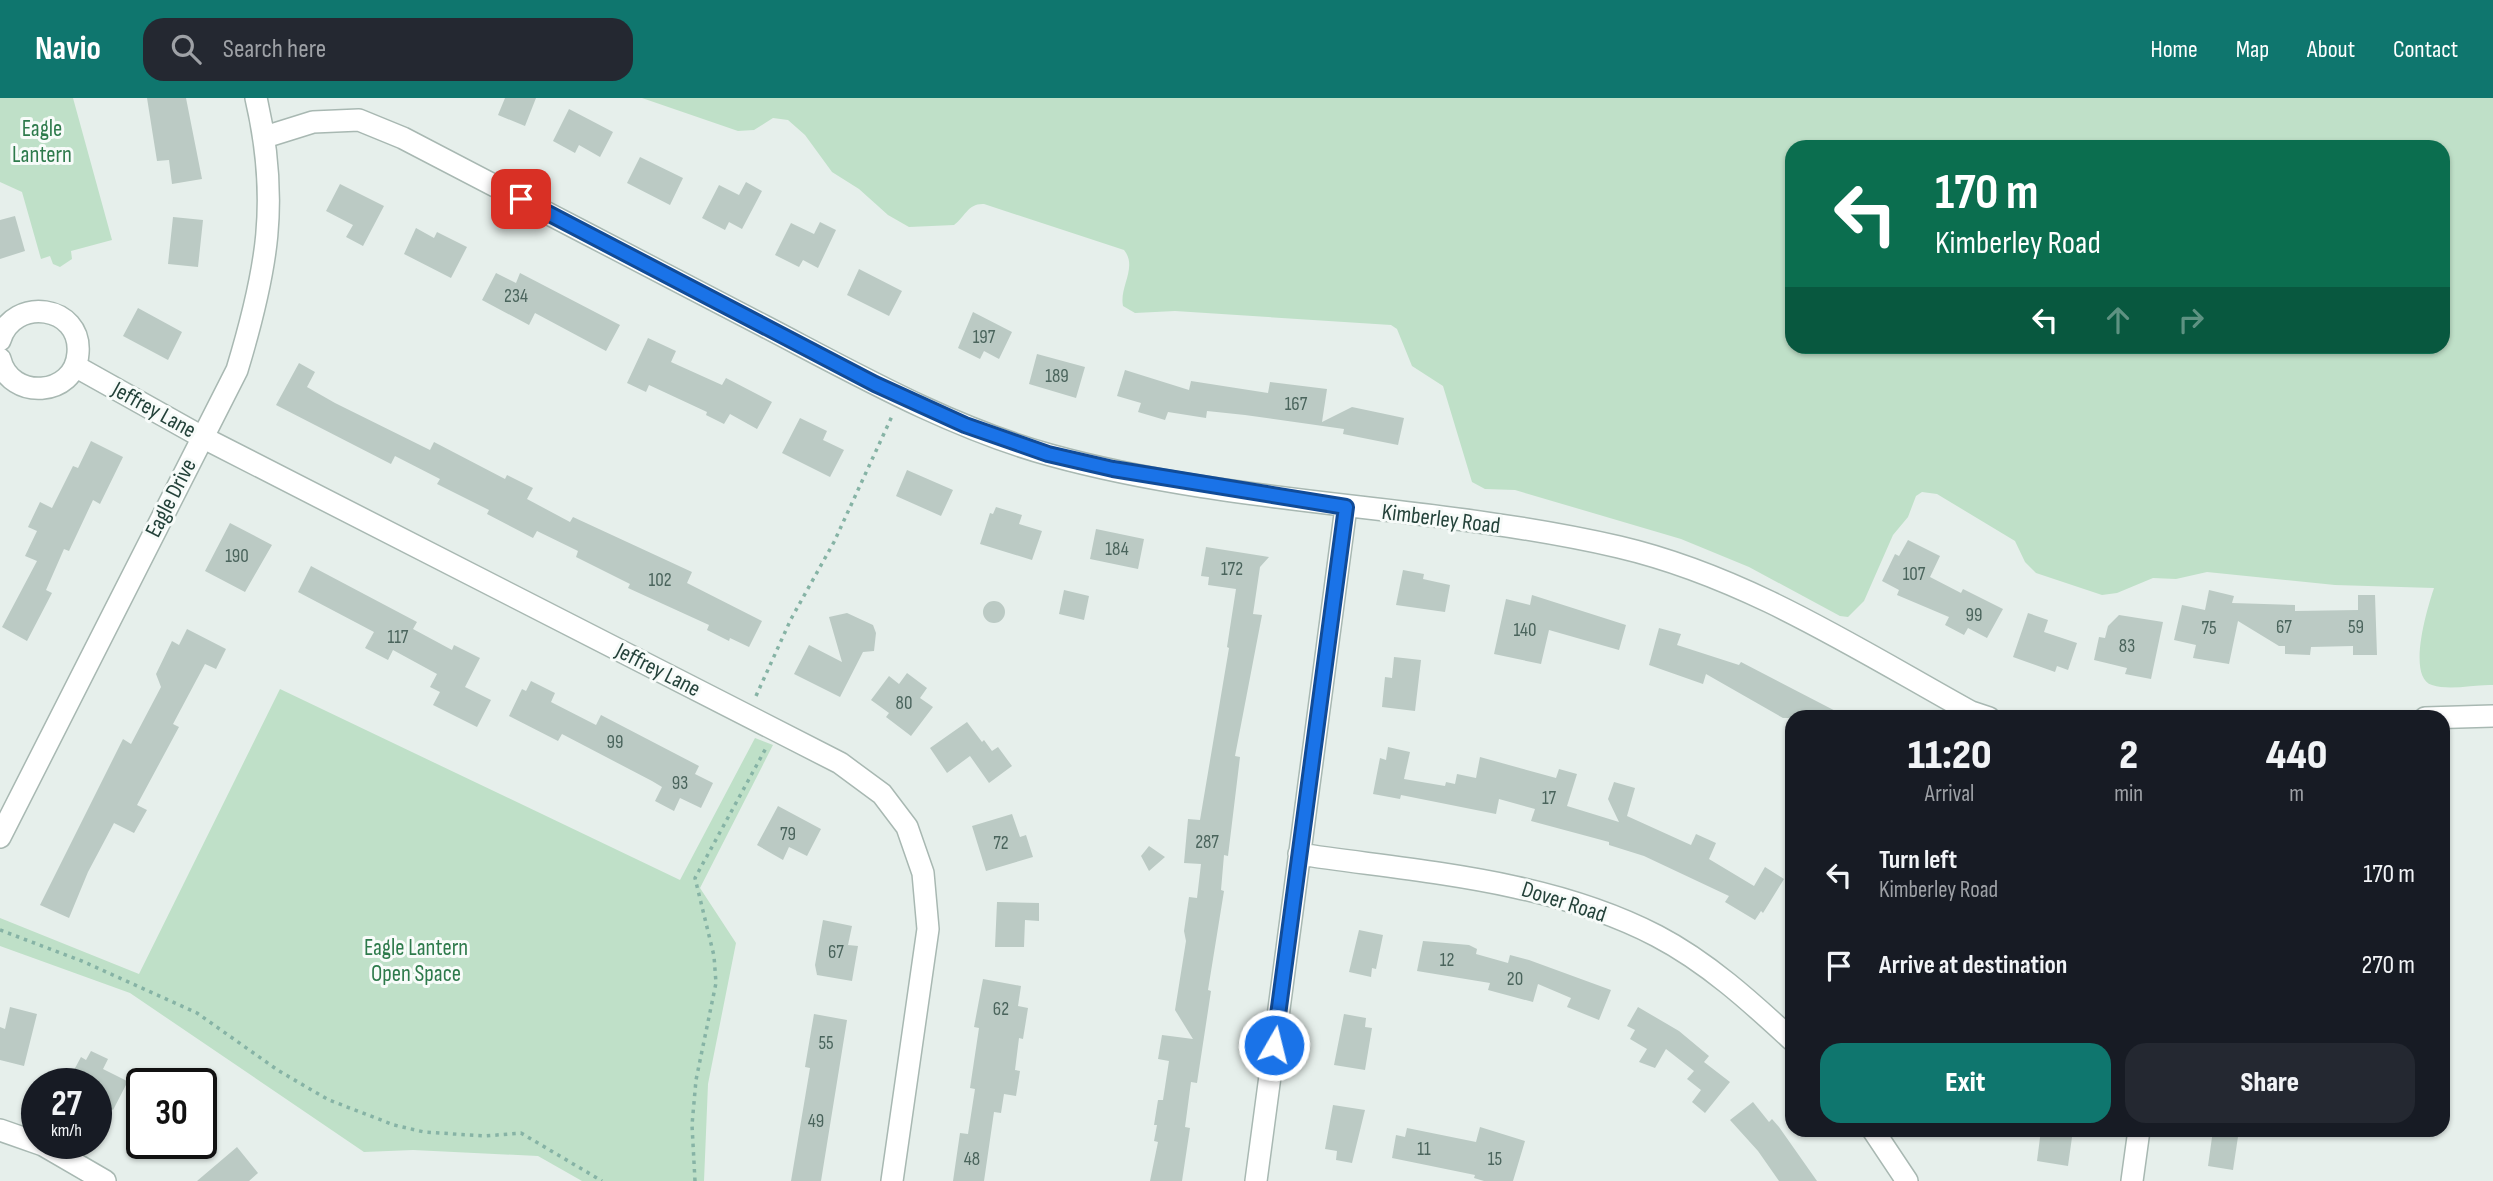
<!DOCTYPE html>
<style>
body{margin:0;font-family:"Sofia Sans Condensed",sans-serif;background:#242831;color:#f1f3f6;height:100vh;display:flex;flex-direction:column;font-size:26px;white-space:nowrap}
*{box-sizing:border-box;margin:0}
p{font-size:23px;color:#9ea1a6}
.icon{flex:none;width:38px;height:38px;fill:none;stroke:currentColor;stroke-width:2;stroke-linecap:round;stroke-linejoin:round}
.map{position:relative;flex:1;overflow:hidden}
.side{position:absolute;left:1785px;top:612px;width:665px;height:427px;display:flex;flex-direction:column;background:#171b24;border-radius:21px;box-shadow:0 2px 5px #0004}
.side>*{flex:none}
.hud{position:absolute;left:1785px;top:42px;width:665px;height:214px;border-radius:21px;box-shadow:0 2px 5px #0004;background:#0b6e4f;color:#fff;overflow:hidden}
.speed{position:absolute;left:21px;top:970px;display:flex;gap:14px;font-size:35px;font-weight:700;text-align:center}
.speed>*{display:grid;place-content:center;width:91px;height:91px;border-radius:50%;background:#171b24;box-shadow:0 2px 5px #0004;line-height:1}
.speed small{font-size:18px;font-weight:400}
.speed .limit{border:4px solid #111;border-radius:10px;background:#fff;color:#111}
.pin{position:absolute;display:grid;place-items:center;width:60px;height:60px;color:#fff;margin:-30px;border-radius:14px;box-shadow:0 4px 10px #0006}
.me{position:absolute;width:77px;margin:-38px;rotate:8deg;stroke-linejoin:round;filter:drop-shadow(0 0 5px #0008)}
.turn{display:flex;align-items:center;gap:24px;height:147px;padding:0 35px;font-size:32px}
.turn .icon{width:91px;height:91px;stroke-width:2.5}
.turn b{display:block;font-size:49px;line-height:60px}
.lanes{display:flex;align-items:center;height:66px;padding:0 35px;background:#0003;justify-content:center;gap:35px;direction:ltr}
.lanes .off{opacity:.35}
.eta{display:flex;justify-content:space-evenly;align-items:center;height:119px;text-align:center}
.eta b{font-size:42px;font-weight:800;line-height:49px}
.primary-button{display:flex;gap:14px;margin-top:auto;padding:14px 35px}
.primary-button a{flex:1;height:80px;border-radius:21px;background:#0f766e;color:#fff;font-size:28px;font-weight:800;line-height:80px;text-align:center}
.primary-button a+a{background:#242831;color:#f1f3f6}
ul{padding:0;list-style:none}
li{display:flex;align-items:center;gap:21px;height:91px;padding:0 35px}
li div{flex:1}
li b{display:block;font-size:26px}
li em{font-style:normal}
header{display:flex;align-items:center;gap:42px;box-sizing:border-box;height:98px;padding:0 35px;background:#0f766e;color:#fff}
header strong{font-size:33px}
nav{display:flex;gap:38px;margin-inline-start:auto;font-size:24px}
.search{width:490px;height:63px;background:#242831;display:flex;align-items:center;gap:18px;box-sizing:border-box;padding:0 24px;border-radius:21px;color:#9ea1a6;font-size:26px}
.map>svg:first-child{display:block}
.green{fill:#bfe0c8;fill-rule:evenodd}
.building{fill:#bbcac4}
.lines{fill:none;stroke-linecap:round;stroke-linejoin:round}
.minor-casing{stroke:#a8b8b2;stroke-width:24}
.path{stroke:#86b3a5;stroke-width:3.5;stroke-dasharray:3.5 5;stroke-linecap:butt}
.minor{stroke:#fff;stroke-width:21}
.route-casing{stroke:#114b97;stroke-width:18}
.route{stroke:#1a73e8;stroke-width:12}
.labels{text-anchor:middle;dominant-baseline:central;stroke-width:6;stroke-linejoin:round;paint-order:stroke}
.number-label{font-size:19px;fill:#4a645c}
.park-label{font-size:23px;fill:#2d7a4b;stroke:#f7fbf9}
.street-label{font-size:23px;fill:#24423a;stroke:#f7fbf9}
</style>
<header>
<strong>Navio</strong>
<div class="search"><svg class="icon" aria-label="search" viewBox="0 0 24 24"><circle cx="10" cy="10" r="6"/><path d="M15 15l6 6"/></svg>Search here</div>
<nav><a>Home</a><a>Map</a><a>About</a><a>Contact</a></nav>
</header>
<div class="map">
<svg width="2493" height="1083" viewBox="0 0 2493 1083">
<rect width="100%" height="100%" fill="#e6efeb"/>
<!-- green -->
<path class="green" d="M0,0h73l39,142 -41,11 1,8 -12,8 -7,-3 -3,-8 -9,3 -19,-67 -22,-10z
M642,0h1851v587c-19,-1 -42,6 -61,0 -26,-8 -4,-79 2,-97l-99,-3 -128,-13 -31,7 -23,-1 -36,15 -15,2 -66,-22 -11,-11 -10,-21 -78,-47 -15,-2 -6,4 -8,21 -15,18 -29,66 -16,16 -8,-1 -91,-49 -68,-28 -166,-49 -30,-1 -13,-7 -29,-96 -31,-20 -15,-37 -6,-4 -216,-14 -40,2 -12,-7c-4,-19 15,-39 1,-56l-140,-46c-16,-1 -19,13 -30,21l-45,2 -21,-12 -29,-26 -27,-17 -27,-37 -17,-15 -15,-2 -19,12 -16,1zM2443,49v199h-651v-199z
M280,591l400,191 75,-142 18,7 -73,143 36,55 -28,141 -4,97h-122l-44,-25 -125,-6 -49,2 -234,-159 -130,-47v-28l139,56z"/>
<!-- building -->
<path class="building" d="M147,0h39l16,81 -30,5 -3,-24 -12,1z
M505,0h31l-11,28 -27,-11z
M569,11l44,23 -13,25 -21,-12 -4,8 -22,-12z
M640,59l43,21 -13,27 -43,-22z
M746,84l16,9 -20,38 -13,-7 -4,8 -23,-12 17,-33 20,10z
M340,86l44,22 -21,40 -17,-9 7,-12 -27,-14z
M15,118l10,35 -25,8v-39z
M173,119l30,3 -5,47 -30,-3z
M820,124l16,8 -18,38 -15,-8 -4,7 -24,-12 16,-32 23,11z
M416,130l18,10 3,-6 30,15 -16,31 -47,-24z
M859,171l43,22 -13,25 -42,-21z
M496,175l20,10 4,-10 100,52 -14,26 -71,-38 -6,12 -47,-25z
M138,210l44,24 -14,28 -45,-24z
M973,214l39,20 -13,27 -15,-8 -4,8 -22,-11z
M648,240l28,13 -5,11 51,23 4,-7 46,24 -15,27 -27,-15 -6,10 -18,-9 1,-3 -58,-27 -3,7 -19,-9z
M1037,256l48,13 -9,31 -47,-14z
M299,265l16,9 -8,15 28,16 95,47 4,-8 71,37 2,-4 26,13 -6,11 43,23 3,-5 119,55 -5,11 75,38 -13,26 -19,-9 -1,3 -22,-11 2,-5 -81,-37 2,-4 -54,-27 2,-6 -41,-20 -4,7 -46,-24 2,-4 -52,-26 3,-5 -45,-23 -4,8 -115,-59z
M1125,272l64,20 2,-9 77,12 2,-11 57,7 -5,33 30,-15 52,11 -6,27 -55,-11 1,-5 -99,-14 -38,-4 -1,7 -38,-6 -3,8 -27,-8 3,-9 -24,-7z
M800,320l27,13 -4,9 21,10 -14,27 -48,-24z
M91,343l32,16 -23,47 -7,-4 -24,51 -5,-2 -18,41 6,3 -25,48 -25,-14 35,-66 -12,-5 12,-25 -9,-4 12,-25 12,6 21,-42 5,2z
M907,372l46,20 -12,26 -45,-20z
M996,409l26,8 -3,9 23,7 -10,29 -52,-16 10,-31 3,1z
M230,425l42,22 -27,47 -40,-21z
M1096,431l48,10 -6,30 -48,-10z
M1908,442l32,16 -10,21 31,16 2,-4 40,20 -16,29 -19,-10 -4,7 -19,-10 4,-8 -52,-22 2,-5 -17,-9 13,-27 4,2z
M1206,449l63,10 -9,10 -7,47 9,1 -27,141 5,1 -12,99 -4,-1 -3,35 3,1 -16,99 3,1 -14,92 -6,-1 -6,45 5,1 -8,53h-32l8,-39 -4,-1 3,-16h-3l4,-25h5l6,-39 -11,-2 4,-24 31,4 -18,-29 11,-69 -2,-10 5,-34 8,1 4,-34 -17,-1 4,-44 12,1 29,-172 -2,-1 9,-58 -28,-4 1,-8 -8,-1z
M311,468l106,56 -4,7 39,21 2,-5 26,13 -15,29 26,13 -14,27 -44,-22 7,-13 -10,-5 7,-13 -44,-24 -5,10 -23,-12 9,-16 -76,-40z
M1403,472l21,4 -1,5 27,6 -5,27 -49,-7z
M1064,492l25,6 -5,24 -25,-6z
M2209,492l25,6 -2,7 63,2v6l63,-1v-15h17l2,60h-24v-9l-42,1 -1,8 -25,-1v-8h-6l-41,-25 -9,43 -36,-6 3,-13 -22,-5 8,-35 23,5z
M1532,497l94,30 -7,25 -70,-20 -8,34 -47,-10 12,-55 24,6z
M983 514a11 11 0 1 1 22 0a11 11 0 1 1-22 0Z
M847,515l26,12 3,8 -2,18 -11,1 -23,45 -46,-23 15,-29 33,17 -13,-45z
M2028,515l20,7 -4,12 33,11 -9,27 -11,-4 -2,6 -42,-15z
M2119,517l44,7 -12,57 -26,-5 2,-6 -33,-8 5,-23 6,1 3,-12z
M1659,530l22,6 -4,11 62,20 2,-3 108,56h-66l-77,-44 -3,10 -54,-19z
M187,531l39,20 -10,20 -11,-5 -32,60 6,3 -42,78 10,5 -13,23 -20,-10 -26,49 -19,46 -29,-13 83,-166 8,5 30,-57 -5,-13 16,-33 7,4z
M1394,559l27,3 -6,51 -33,-4 3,-30 7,1z
M907,575l20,15 -7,10 13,9 -22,29 -25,-19 3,-4 -18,-13 18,-24 10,8z
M531,583l24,12 -4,9 45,23 5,-10 98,51 -4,8 18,9 -12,25 -21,-10 -6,13 -19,-10 7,-14 -10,-6 -90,-47 -4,7 -49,-25 13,-27 4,2z
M967,624l15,20 2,-2 8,11 6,-4 14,19 -23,17 -19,-27 -23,17 -17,-25z
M1388,649l22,5 -6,27 41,7 1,-4 9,2 2,-10 19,4 4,-21 76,21 3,-9 18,5 -10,32 52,16 -11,-23 6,-17 21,6 -8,28 64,29 5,-11 20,9 -7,16 45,27 11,-19 19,12 -21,34 -2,-2 -6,9 -30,-18 4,-6 -85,-40 -35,-11v-3l-78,-21 4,-12 -36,-10 -3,15 -95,-19 -1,4 -27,-5 7,-36 6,2z
M778,708l43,23 -14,27 -18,-9 -6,13 -26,-15z
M1012,716l8,23 6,-2 7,22 -47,14 -14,-45z
M1149,748l16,11 -16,14 -8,-15z
M997,804l42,1v18l-14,-1 -1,27h-29z
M823,822l29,6 -4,19 10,1 -6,35 -35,-6 -2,-10z
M1359,832l24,5 -7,34 -4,-1 -1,9 -22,-5z
M1423,843l46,4 8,4 -1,5 32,9 2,-8 19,5 82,30 -12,30 -32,-13 4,-9 -33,-14 -5,18 -45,-12 2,-7 -73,-12z
M983,881l38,7 -3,20 10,2 -5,31 -4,-1 -4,32 5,1 -4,25 -12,-2 -3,19 -7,-1 -10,69h-31l7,-48 8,1 7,-45 -5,-1 9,-60 -5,-1z
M10,909l27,7 -13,52 -24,-6v-33l5,2z
M1638,909l41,24 30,25 -5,6 26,20 -25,31 -13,-11 9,-12 -14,-11 7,-8 -28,-22 -11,19 -16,-6 8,-13 -17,-10 5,-9 -8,-4z
M814,916l33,6 -26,161h-30l19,-113 -5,-1z
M1344,916l22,4 -1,9 7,1 -7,42 -31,-5z
M91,953l17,8 -5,10 28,14h-4l-14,27 -17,-10v-17h-29l14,-26 5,3z
M1753,1004l16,20 3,-3 7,8 38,54h-38l-21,-30 -28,-31z
M1333,1007l32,5 -13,53 -16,-3 1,-9 -12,-2z
M1480,1029l45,14 -12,40h-29l-10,-3 1,-3 -83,-17 4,-23 9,2 2,-9 69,14z
M2041,1032h32l-5,36 -31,-5z
M2213,1032h26l-6,40 -25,-4z
M237,1049l21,26 -9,8h-52z"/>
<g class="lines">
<!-- minor casing -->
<g class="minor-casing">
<path id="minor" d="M265,39l48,-15 46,-2 44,18c120,63 241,125 361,188 92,48 185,101 286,129 185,51 382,49 569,92 128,30 238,102 352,165l18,6
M0,242c13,-44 82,-35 78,13 -3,44 -68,48 -78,6
M75,268l127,71 638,326 42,31 25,33 16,46 5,56 -36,252
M2425,620l68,-2
M0,739l237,-467c30,-99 43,-169 19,-272
M1299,756c120,18 248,25 358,82 50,26 94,66 135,104
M0,1032l43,15 62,36
M1873,1032l34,51
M1256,1083l90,-674
M2132,1083l7,-51"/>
</g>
<!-- path -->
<path class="path" d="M756,598l35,-77 43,-77 59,-128
M0,832l82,31 115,52 82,58 50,29 65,25 30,7 61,4 36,-3 81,48
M695,1083l-3,-56 4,-45 20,-97 -2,-27 -19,-78 71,-130"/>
<!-- minor -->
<use href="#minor" class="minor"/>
</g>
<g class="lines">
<!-- route casing -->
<g class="route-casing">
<path id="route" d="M521,101l354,185 90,41 83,29 65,15 233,38 -72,538"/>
</g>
<!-- route -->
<use href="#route" class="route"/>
</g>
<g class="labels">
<!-- number labels -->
<g class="number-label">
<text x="516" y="198">234</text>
<text x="984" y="239">197</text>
<text x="1057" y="278">189</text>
<text x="1296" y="306">167</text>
<text x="1117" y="451">184</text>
<text x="237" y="458">190</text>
<text x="1232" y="471">172</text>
<text x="1914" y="476">107</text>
<text x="660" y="482">102</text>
<text x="1974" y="517">99</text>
<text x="2284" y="529">67</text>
<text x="2356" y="529">59</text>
<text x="2209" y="530">75</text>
<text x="1525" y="532">140</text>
<text x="398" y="539">117</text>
<text x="2127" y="548">83</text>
<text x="904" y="605">80</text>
<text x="615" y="644">99</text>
<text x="680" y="685">93</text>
<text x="1549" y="700">17</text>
<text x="788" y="736">79</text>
<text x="1207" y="744">287</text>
<text x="1001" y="745">72</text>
<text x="836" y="854">67</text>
<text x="1447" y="862">12</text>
<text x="1515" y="881">20</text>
<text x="1001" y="911">62</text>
<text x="826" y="945">55</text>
<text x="816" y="1023">49</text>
<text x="1424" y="1051">11</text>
<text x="972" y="1061">48</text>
<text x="1495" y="1061">15</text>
</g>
<!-- park labels -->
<g class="park-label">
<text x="42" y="31">Eagle<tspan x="42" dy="26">Lantern</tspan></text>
<text x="416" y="850">Eagle Lantern<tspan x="416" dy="26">Open Space</tspan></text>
</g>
<!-- street labels -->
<g class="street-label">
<text transform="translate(154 312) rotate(29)">Jeffrey Lane</text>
<text transform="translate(171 400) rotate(-63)">Eagle Drive</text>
<text transform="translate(1441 421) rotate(7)">Kimberley Road</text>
<text transform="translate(658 572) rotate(27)">Jeffrey Lane</text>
<text transform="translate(1564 804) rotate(18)">Dover Road</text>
</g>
</g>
</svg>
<div class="speed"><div>27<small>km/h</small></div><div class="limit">30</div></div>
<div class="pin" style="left:521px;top:101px;background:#d93025"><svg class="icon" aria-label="arrive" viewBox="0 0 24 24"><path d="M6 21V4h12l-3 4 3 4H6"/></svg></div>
<svg class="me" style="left:1274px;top:947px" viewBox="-20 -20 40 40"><circle r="17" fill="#1a73e8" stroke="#fff" stroke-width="3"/><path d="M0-11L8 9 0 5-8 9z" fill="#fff"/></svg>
<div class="hud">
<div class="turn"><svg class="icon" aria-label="left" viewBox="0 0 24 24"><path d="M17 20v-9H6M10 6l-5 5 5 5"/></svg><div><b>170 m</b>Kimberley Road</div></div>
<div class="lanes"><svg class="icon" aria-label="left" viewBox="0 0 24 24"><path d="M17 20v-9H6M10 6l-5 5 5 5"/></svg><svg class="icon off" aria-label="ahead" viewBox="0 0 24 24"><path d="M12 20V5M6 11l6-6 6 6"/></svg><svg class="icon off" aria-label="right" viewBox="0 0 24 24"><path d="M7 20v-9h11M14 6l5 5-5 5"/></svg></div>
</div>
<section class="side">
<div class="eta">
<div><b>11:20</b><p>Arrival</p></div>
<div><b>2</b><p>min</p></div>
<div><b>440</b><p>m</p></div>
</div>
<ul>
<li><svg class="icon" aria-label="left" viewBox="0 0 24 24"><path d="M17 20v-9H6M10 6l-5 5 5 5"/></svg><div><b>Turn left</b><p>Kimberley Road</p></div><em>170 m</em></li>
<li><svg class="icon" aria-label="arrive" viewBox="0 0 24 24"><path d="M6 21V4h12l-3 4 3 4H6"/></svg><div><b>Arrive at destination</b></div><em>270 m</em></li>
</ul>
<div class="primary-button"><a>Exit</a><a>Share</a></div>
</section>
</div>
